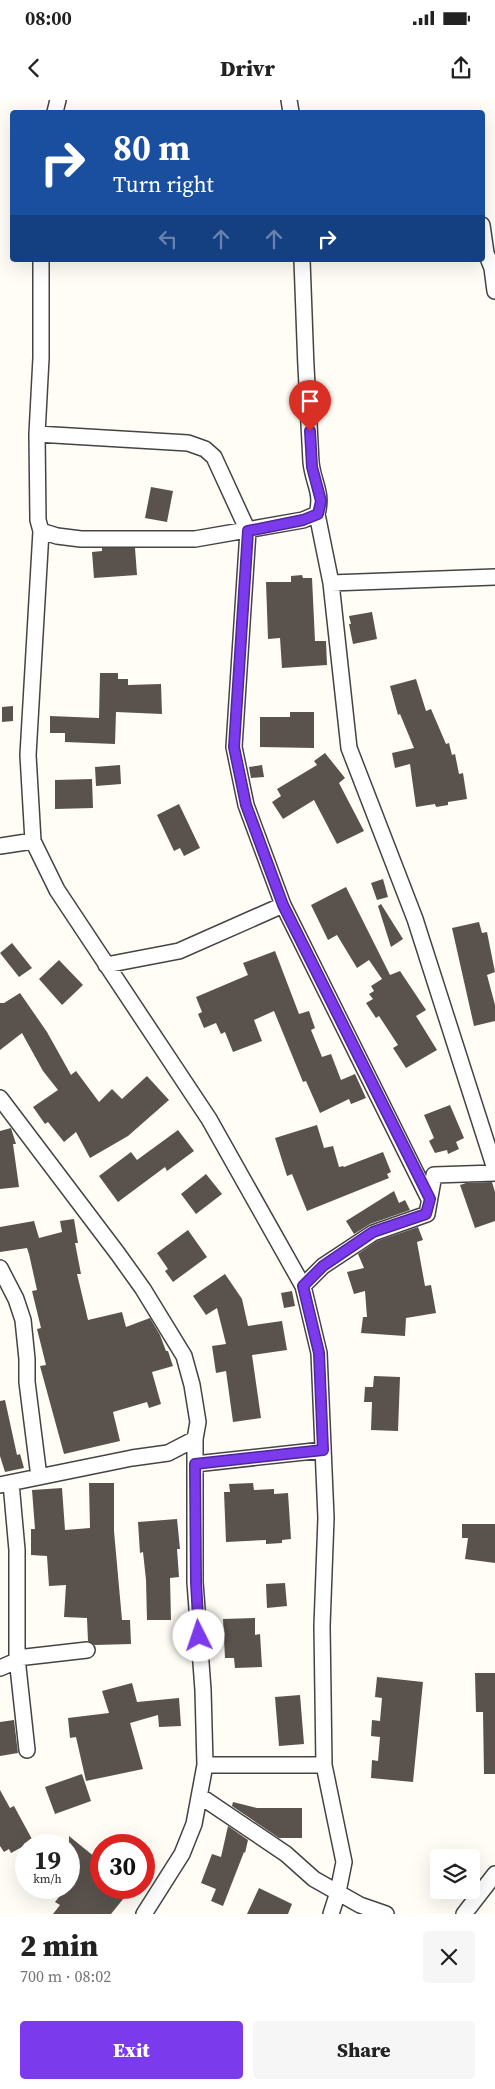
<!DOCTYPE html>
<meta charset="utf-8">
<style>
body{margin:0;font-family:"Source Serif 4",serif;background:#f6f6f6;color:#222;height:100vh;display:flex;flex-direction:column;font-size:19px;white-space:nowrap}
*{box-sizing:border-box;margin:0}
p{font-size:16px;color:#767676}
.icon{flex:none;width:28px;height:28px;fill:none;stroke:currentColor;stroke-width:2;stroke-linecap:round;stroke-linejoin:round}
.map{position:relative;height:1814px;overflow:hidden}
.sheet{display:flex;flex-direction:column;background:#fff;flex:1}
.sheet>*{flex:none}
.hud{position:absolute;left:10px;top:10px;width:475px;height:152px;border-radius:5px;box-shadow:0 5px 20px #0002;background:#1a4fa0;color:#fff;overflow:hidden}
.tools{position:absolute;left:430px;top:1749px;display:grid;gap:10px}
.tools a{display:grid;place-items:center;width:50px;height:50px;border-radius:5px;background:#fff;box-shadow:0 5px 20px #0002;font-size:25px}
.speed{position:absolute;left:15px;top:1734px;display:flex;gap:10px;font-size:25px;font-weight:700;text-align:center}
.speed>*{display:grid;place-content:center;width:65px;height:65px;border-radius:50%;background:#fff;box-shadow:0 5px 20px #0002;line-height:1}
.speed small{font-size:12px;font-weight:400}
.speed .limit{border:8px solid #d22;background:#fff;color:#111}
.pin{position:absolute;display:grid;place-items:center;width:42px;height:42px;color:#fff;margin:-51px -21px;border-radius:50% 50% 50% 0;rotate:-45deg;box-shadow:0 0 5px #0007}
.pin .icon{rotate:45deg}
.me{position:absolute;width:55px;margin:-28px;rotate:356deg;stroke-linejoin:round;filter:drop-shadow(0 0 4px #0008)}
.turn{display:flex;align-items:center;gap:18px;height:105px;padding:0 20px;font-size:22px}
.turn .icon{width:65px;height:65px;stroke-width:2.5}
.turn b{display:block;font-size:35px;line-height:42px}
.lanes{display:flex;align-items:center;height:48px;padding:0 20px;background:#0003;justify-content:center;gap:25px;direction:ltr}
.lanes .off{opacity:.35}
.round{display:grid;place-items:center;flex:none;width:52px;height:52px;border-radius:5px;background:#f6f6f6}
.overview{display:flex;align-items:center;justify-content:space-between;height:85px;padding:0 20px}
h1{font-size:30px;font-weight:800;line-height:38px}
.cta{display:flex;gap:10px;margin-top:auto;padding:10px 20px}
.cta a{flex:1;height:58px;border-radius:5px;background:#7c3aed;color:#fff;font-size:20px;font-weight:800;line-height:58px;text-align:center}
.cta a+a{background:#f6f6f6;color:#222}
.status{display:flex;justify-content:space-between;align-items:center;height:35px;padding:0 25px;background:#fff;direction:ltr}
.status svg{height:14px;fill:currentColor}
header{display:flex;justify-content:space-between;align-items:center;height:65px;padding:0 20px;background:#fff;font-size:22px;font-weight:800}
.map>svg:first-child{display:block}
.building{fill:#5a524d}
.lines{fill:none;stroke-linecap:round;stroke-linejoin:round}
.minor-casing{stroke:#444;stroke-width:18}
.minor{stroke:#fff;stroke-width:15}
.route-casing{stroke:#51269a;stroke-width:12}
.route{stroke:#7c3aed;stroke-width:9}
</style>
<div class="status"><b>08:00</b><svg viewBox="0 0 49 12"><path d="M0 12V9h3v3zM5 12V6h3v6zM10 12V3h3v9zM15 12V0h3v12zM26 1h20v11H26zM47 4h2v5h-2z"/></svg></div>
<header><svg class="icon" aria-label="back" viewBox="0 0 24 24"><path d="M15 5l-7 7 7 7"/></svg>Drivr<svg class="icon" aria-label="share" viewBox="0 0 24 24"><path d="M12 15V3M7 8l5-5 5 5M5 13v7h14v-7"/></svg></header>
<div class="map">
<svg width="495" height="1814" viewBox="0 0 495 1814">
<rect width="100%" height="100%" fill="#fffdf5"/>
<!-- building -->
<path class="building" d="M151,387l22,4 -6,31 -22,-4z
M102,448h33l2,27 -43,3 -2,-26 10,-1z
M302,475l1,3h9l3,63h11l1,24 -45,3 -2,-30 -12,1 -2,-57h25v-6z
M372,512l5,27 -24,5 -4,-20h2l-2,-8z
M100,573h18v6h10v6l33,-1 1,30 -46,-2 -1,32 -50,-2v-9h-15v-17l49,2z
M416,579l10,32 5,-2 15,35 3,-1 3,12 3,-1 4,20 4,-1 4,26 -19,3v3l-12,2 -1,-3 -19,3 -6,-43 -15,4 -3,-15 22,-5 -14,-34 -2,1 -8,-29z
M13,606v15l-11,1v-15z
M290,612h24v36l-54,-1v-30h30z
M325,653l20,25 -6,5 25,48 -27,13 -23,-44 -31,19 -11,-17 9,-6 -4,-7 40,-24 -3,-4z
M120,665l1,19 -25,2 -1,-19z
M262,665l2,12 -13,1 -2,-11z
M92,679l1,29 -38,1v-29z
M179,704l21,44 -16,8 -4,-8 -6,3 -17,-36z
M383,779l5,18 -11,3 -6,-17z
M346,787l44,88 10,-4 26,39 -10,6 21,34 -31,18 -13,-20 5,-3 -19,-29 -3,2 -10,-15 7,-4 -4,-5 5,-3 -3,-5 11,-7 -13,-19 -12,8 -20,-33 -9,5 -17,-35z
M381,804l22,35 -12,8 -13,-41z
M479,822l3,11 5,-1 8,40 -8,3 8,30v16l-21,5 -22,-98z
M12,843l20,25 -13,9 -19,-24z
M275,851l24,63 10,-3 6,17 -4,2 11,27 9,-3 10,26 14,-6 11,24 -15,6 -2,-5 -29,14 -14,-32 -3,1 -29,-71 -20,9 8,21 -29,11 -8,-20 -4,2 -5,-11 -12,5 -6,-14 4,-2 -6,-15 52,-22 -5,-12z
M59,860l24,25 -21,20 -23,-26z
M20,893l27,39 24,43 5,-4 23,31 13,-13 10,10 25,-23 22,24 -41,36 -38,22 -14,-26 -12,10 -16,-20 -3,2 -12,-17 25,-17 -15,-19 -21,-38 -22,17v-47h4z
M450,1005l14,33 -8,4 3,7 -11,5 -1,-4 -12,3 -6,-12 5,-3 -10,-23z
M317,1025l7,23 9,-2 6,21 4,-1 1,1 39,-15 8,20 -4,2 2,4 -82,33 -15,-37 -5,2 -12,-38z
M11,1028l5,16h-3l6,43 -19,2v-58z
M178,1030l16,21 -27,20 -2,-4 -47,35 -19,-26 32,-24 6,8z
M206,1074l16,20 -26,20 -15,-20z
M492,1082l3,10v29l-20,7 -15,-43 6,-2z
M394,1091l5,12 6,-3 5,10 -40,14 -16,10 -8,-13z
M74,1119l4,24h-3l6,31h-4l11,46 34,-8 4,15 24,-9 10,17 6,16h2l5,15 -21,6 9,32 -12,4 -2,-6 -34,10 7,29 -56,13 -24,-88 6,-1 -9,-36 4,-1 -9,-37 5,-1 -8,-36 -2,-6 -27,4v-25l34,-6 5,17 23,-6 -2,-11z
M418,1127l5,13 -6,2 8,44 6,-1 5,28 -30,5 -1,18 -44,-3 2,-16h4l-2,-26 -11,3 -7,-22 17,-4 -6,-14 19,-13z
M188,1130l19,27 -34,25 -8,-11 3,-2 -11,-16z
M225,1174l17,25 6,27 34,-5 5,29 -35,5 9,63 -28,4 -7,-51 -10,2 -4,-27 14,-2 -9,-36 -11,7 -13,-19z
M292,1191l3,15 -11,2 -3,-15z
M374,1276l26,1 -2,54 -27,-1 1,-28h-8l1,-15h8z
M5,1300l12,55 3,-1 4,14 -19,4 -5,-16v-55z
M89,1383h25v48l8,89h8l1,24 -36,1 -7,-4 -1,-23 -23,-1 2,-32 -17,1 -2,-30 -16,-1v-26h4l-3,-39 30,-2 3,42 25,-2z
M253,1383l1,7 20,-1v5l14,-1 3,46 -9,1v3l-16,1v-4l-40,2 -2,-50h6l-1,-8z
M177,1419l3,30h-3l2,28 -9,1 1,42h-24l-1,-40 -3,-28 -3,1 -2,-31z
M462,1424h33v39l-30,-4 3,-21h-6z
M285,1483l2,23 -20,2 -1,-24z
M255,1518v17l5,-1 2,33 -27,1 -1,-10h-9l-2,-39z
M475,1573h20v101h-11l-1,-62h-7z
M377,1577l46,5 -10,100 -42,-4 1,-18 6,1 2,-24 -9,-1 1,-16 8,1 2,-23 -7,-1z
M132,1583l5,19 42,-4 2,28 -22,1 -1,-12 -28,8 13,46 -57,12 -10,-44 -6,1 -2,-20 41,-5 -7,-22z
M300,1595l4,49 -25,2 -4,-49z
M14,1620l4,33 -18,3v-34z
M82,1674l9,27 -36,13 -10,-27z
M0,1690l10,18 4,-2 19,35 -22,12 -2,-4 -5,3 -4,-6z
M233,1702l24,6h45v30h-23l-47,-32z
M228,1726l20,14 -3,13 -1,-1 -21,54 -12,-5 5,-12 -15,-6 11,-29 9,3z
M69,1736l32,26v26h31l-21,26h-58l7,-9 -5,-3 11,-14h3z
M259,1788l33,16 -4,10h-41z"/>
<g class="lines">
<!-- minor casing -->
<g class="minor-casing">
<path id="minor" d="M289,0l2,12
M55,12l3,-12
M482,125l4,28 6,15 3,23
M41,160v98l-4,76 1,86 3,11 16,5 24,3h114l108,-19 14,-6c6,-22 -4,-31 -6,-52 -4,-67 -7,-134 -9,-202
M37,334l151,9 17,6 9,8 34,74 -14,216 12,58 37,100 146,294
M317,414l14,69 18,165 66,171 80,250
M41,431l-13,224 5,86 24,49 152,229 94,167 16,67 7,165 -4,108 2,139 20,97 -6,30 -7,22
M331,483l164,-6
M0,746l33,-5
M106,865l73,-14 104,-46
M0,998l118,156 25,35 41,67 8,29 6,37 -3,17v143l8,108 2,75 -11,59 -12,30 -38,60
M0,1168l16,31 7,21 4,39v23l12,95
M303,1186l20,-20 50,-33 54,-19 7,-39 61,-2
M195,1364l128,-14
M0,1385l132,-27 36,-5 27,-14
M0,1568l14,-6 3,-4v-108l-6,-67
M27,1650l-10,-92 70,-8
M205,1665h119
M200,1696l86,58 28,25 46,26 26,9
M464,1814l31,-40"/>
</g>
<!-- minor -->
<use href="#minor" class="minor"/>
</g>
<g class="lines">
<!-- route casing -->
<g class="route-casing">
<path id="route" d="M199,1536l-3,-54 -1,-118 128,-14 -4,-97 -16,-67 20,-20 50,-34 53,-18 4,-15 -147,-294 -37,-100 -12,-58 14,-216 55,-11 15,-6 3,-13 -9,-34 -2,-36"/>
</g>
<!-- route -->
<use href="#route" class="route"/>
</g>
</svg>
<div class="tools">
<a><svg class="icon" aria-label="layers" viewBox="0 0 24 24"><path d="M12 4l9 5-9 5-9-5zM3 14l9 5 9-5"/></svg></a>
</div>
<div class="speed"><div>19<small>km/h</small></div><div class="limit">30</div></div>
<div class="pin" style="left:310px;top:331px;background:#d93025"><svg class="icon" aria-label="arrive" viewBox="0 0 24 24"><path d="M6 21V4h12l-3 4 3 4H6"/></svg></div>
<svg class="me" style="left:199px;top:1536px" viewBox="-20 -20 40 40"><circle r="19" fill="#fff"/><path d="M0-13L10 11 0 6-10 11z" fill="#7c3aed"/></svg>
<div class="hud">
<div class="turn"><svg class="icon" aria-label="right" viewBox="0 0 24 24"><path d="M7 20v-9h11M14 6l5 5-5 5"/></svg><div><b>80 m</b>Turn right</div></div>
<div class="lanes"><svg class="icon off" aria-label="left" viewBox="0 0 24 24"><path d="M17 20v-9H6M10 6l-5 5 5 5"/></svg><svg class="icon off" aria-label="ahead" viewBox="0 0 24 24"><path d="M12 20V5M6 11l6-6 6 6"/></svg><svg class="icon off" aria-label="ahead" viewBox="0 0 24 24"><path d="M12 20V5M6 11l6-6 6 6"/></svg><svg class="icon" aria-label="right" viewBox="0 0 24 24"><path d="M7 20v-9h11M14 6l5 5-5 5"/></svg></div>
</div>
</div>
<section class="sheet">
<div class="overview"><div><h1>2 min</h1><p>700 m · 08:02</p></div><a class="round"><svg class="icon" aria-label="close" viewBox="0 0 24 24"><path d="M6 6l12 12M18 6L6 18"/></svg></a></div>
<div class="cta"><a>Exit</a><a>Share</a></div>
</section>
